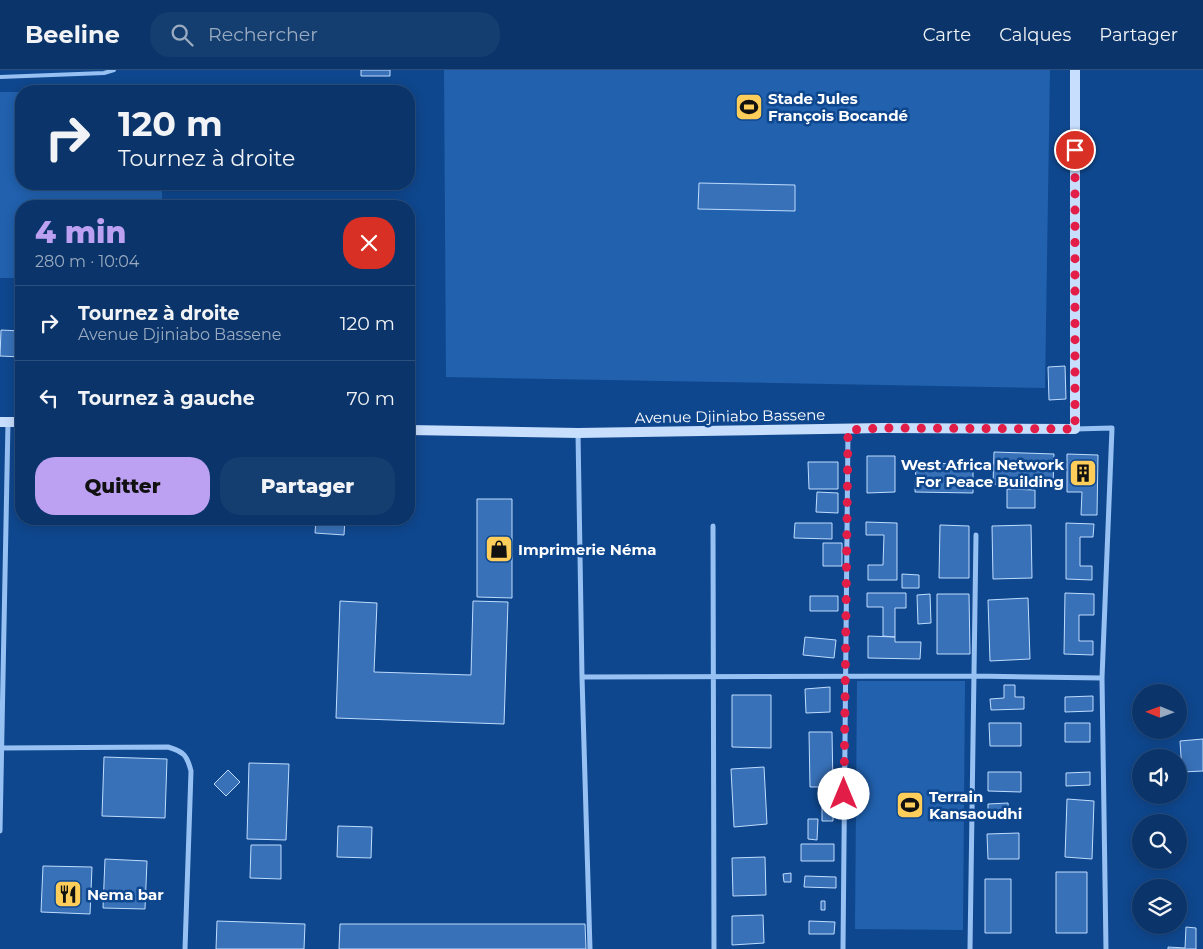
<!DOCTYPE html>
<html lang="fr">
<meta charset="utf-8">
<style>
body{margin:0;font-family:Montserrat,sans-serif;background:#143d70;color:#f1f3f6;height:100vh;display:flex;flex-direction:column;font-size:19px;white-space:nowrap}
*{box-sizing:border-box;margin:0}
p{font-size:16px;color:#9aabc1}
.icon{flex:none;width:28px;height:28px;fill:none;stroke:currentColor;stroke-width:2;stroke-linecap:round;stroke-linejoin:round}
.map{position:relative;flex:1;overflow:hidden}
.side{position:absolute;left:15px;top:130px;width:400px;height:325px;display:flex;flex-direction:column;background:#0b356a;border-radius:20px;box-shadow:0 2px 12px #0003,0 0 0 1px #2b507e}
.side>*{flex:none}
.top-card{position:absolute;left:15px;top:15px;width:400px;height:105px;border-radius:20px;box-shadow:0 2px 12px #0003,0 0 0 1px #2b507e;background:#0b356a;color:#f1f3f6;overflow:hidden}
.needle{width:32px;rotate:271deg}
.controls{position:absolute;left:1132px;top:614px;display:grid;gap:10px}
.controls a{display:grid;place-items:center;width:55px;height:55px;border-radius:50%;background:#0b356a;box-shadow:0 2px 12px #0003,0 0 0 1px #2b507e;font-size:25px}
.pin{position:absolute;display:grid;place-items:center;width:42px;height:42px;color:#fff;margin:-21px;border:2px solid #fff;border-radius:50%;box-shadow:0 1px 5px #0007}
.me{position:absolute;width:55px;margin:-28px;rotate:0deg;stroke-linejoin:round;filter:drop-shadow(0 0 4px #0008)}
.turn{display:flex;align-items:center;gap:18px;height:105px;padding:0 20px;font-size:22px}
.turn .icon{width:65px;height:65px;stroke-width:2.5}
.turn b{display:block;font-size:35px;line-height:42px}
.round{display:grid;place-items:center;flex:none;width:52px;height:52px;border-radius:20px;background:#143d70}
.head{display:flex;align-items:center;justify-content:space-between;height:85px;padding:0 20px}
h1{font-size:30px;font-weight:800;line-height:38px;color:#bca0f2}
.action{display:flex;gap:10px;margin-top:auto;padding:10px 20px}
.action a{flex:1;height:58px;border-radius:20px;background:#bca0f2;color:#111;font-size:20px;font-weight:800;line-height:58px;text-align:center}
.action a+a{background:#143d70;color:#f1f3f6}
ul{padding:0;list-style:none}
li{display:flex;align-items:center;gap:15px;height:75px;padding:0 20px;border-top:1px solid #2b507e}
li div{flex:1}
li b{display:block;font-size:19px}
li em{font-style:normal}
header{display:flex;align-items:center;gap:30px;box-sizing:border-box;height:70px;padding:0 25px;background:#0b356a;border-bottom:1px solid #2b507e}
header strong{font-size:24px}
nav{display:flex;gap:28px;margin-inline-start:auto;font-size:18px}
.search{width:350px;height:45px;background:#143d70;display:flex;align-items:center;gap:12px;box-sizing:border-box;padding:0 18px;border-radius:20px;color:#9aabc1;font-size:19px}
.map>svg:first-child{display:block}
.green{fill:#2161ae}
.building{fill:#3871b8;stroke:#bfdcfe}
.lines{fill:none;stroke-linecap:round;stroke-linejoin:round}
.service{stroke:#98c1f3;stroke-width:4}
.minor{stroke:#98c1f3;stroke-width:5}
.secondary{stroke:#c7defd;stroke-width:10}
.route{stroke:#e11d48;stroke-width:9;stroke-dasharray:0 16.2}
.labels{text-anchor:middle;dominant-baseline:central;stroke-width:5;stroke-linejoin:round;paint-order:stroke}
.poi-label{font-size:15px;font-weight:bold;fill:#fff;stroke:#0f478e;text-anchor:start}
.street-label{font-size:15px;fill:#fff;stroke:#0f478e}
</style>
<header>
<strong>Beeline</strong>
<div class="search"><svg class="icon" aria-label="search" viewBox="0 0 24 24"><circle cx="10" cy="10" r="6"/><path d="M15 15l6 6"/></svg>Rechercher</div>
<nav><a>Carte</a><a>Calques</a><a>Partager</a></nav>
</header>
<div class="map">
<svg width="1203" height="879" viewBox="0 0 1203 879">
<rect width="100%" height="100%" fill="#0f478e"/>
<!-- green -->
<path class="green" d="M444,0h606l-5,318 -599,-11z
M0,22h21v92h141v22h-141v72h-21z
M857,611h108l-2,249 -108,-1z"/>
<!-- building -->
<path class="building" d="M361,0h29v6h-29z
M699,113l96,2v26l-97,-2z
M1,260l20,1v26l-21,-1z
M1065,296l1,33 -17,1 -1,-33z
M994,382l60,2 -1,32 -60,-2z
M1067,384l31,1 -1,60h-16l1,-23h-15z
M867,386h28v36l-28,1z
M808,392h30v27h-29z
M916,393l57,1v29l-58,-1z
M1007,419l28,1v18h-28z
M817,422l21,1v20l-22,-1z
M477,429h35v99l-35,-1z
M316,449h29l-1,16 -29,-2z
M866,452l31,1v57h-29v-15h15l1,-30h-18z
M795,453h37v16l-38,-1z
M1066,453l28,1 -1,13h-13v29h12v14l-26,-1z
M940,455l29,1v52h-30z
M1031,455l1,53 -39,1 -1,-53z
M823,473h19v23h-19z
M902,504l17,1v13h-17z
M867,523h39v15h-11v29l-12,-1v-29h-16z
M1065,523l29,1v21h-15v26h14v14l-29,-1z
M930,524l1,29 -13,1 -1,-29z
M937,524h32l1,60h-33z
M810,526h28v15h-28z
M1028,528l2,61 -40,2 -2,-61z
M340,531l37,2 -3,69 97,3 2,-74 35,1 -4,122 -168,-6z
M868,566l27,1v5h26l-1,17 -52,-1z
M805,567l31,3 -2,18 -31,-3z
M1004,615h11v12h9v12l-33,1 -1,-11 14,-1z
M830,617v25l-24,1 -1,-24z
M732,625h39v53l-39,-1z
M1093,626v15l-28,1v-15z
M989,653h32v23h-31z
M1065,653h25v19h-25z
M809,662h23l1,55h-23z
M1203,669v32l-21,1 -2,-31z
M104,687l63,2 -2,59 -63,-2z
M249,693l40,1 -3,76 -39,-1z
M764,697l3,57 -33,3 -3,-58z
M228,700l12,12 -14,14 -12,-12z
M988,702h33v20l-33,-1z
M1090,702v13l-24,1v-13z
M1067,729l27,2 -2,58 -27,-2z
M822,731h11v20h-11z
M1008,733l1,14 -21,1v-14z
M808,749h10l-1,21 -9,-1z
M338,756l34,1 -1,31 -34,-1z
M1019,763v26h-31l-1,-25z
M801,774h33v17h-33z
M251,775h30v34l-31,-1z
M765,787l1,38 -33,1 -1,-38z
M105,789l42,2 -2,48 -42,-1z
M43,796l49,1 -2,47 -49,-2z
M1056,802h31v61h-31z
M791,803v9h-7l-1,-8z
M805,806l31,1v11l-32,-1z
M985,809h26v54h-26z
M821,831h4v9h-4z
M763,845l1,28 -32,2v-29z
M217,851l88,3 -1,25h-88z
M809,851l26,1 -1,12h-25z
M340,854h245l1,25h-247z
M1186,857l10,1v21h-28v-2l17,1z"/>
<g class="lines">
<!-- service -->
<path class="service" d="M0,7l104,-4 10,-3"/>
<!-- minor -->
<path class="minor" d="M1075,359l37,-1 -10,250 4,271
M578,363l4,244 8,272
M713,456l1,423
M582,607l393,-1 127,2
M0,678l168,-1c16,5 19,8 23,24l-6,178
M0,761l8,-409
M843,879l5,-519
M970,879l6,-414"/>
<!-- secondary -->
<path class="secondary" d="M0,352h21
M409,360l169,3 305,-5 192,1v-359"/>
</g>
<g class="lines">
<!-- route -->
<path class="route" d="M844,724l4,-364 35,-2 192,1v-279"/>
</g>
<!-- icons -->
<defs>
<g id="stadium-square" transform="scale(1.4375)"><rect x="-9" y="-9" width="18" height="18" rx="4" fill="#ffce5a" stroke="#0f478e"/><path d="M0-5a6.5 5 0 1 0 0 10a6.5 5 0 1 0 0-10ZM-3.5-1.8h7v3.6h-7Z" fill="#111"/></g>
<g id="building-square" transform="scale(1.4375)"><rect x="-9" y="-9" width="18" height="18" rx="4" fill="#ffce5a" stroke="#0f478e"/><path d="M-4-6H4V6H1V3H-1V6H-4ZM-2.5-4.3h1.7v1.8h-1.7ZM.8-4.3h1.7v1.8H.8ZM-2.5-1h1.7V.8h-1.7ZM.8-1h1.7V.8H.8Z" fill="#111"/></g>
<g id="shop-square" transform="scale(1.4375)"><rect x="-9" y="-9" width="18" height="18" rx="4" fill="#ffce5a" stroke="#0f478e"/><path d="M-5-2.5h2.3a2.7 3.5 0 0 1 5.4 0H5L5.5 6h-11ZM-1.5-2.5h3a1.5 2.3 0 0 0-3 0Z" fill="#111"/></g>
<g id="restaurant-square" transform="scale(1.4375)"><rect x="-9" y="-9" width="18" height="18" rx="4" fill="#ffce5a" stroke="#0f478e"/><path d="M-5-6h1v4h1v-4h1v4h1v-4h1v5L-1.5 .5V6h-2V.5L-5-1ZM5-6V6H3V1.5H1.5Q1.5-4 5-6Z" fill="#111"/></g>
</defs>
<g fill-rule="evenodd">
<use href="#stadium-square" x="749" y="37"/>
<use href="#building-square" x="1083" y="403"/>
<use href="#shop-square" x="499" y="479"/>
<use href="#stadium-square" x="910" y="735"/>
<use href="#restaurant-square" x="68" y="824"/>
</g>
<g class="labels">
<!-- poi labels -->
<g class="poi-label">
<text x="768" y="28">Stade Jules<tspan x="768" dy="17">François Bocandé</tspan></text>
<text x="1064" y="394" text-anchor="end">West Africa Network<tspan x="1064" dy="17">For Peace Building</tspan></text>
<text x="518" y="479">Imprimerie Néma</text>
<text x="929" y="726">Terrain<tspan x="929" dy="17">Kansaoudhi</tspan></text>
<text x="87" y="824">Nema bar</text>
</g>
<!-- street labels -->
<g class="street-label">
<text transform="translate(730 346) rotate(-1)">Avenue Djiniabo Bassene</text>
</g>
</g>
</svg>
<div class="controls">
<a><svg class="needle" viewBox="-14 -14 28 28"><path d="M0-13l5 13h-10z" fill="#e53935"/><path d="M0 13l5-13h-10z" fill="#9aabc1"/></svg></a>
<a><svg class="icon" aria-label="sound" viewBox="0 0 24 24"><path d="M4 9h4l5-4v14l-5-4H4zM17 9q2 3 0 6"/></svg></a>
<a><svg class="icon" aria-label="search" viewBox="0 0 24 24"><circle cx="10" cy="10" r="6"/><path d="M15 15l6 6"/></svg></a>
<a><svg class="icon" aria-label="layers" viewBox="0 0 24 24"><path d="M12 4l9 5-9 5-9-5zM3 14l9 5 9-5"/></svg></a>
</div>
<div class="pin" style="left:1075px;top:80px;background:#d93025"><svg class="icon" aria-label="arrive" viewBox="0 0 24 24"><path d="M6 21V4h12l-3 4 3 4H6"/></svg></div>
<svg class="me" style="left:844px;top:724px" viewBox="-20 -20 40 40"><circle r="19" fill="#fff"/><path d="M0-13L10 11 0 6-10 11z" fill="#e11d48"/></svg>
<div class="top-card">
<div class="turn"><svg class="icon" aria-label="right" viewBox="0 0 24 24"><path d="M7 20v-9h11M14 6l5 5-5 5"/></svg><div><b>120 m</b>Tournez à droite</div></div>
</div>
<section class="side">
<div class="head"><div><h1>4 min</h1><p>280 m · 10:04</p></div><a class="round" style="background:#d93025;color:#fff"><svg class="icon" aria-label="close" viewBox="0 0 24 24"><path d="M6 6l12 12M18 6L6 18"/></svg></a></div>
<ul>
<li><svg class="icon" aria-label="right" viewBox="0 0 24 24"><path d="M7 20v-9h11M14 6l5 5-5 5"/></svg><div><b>Tournez à droite</b><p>Avenue Djiniabo Bassene</p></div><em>120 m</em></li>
<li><svg class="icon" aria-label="left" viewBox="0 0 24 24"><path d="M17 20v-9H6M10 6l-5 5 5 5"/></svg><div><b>Tournez à gauche</b></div><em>70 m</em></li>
</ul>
<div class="action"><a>Quitter</a><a>Partager</a></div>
</section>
</div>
